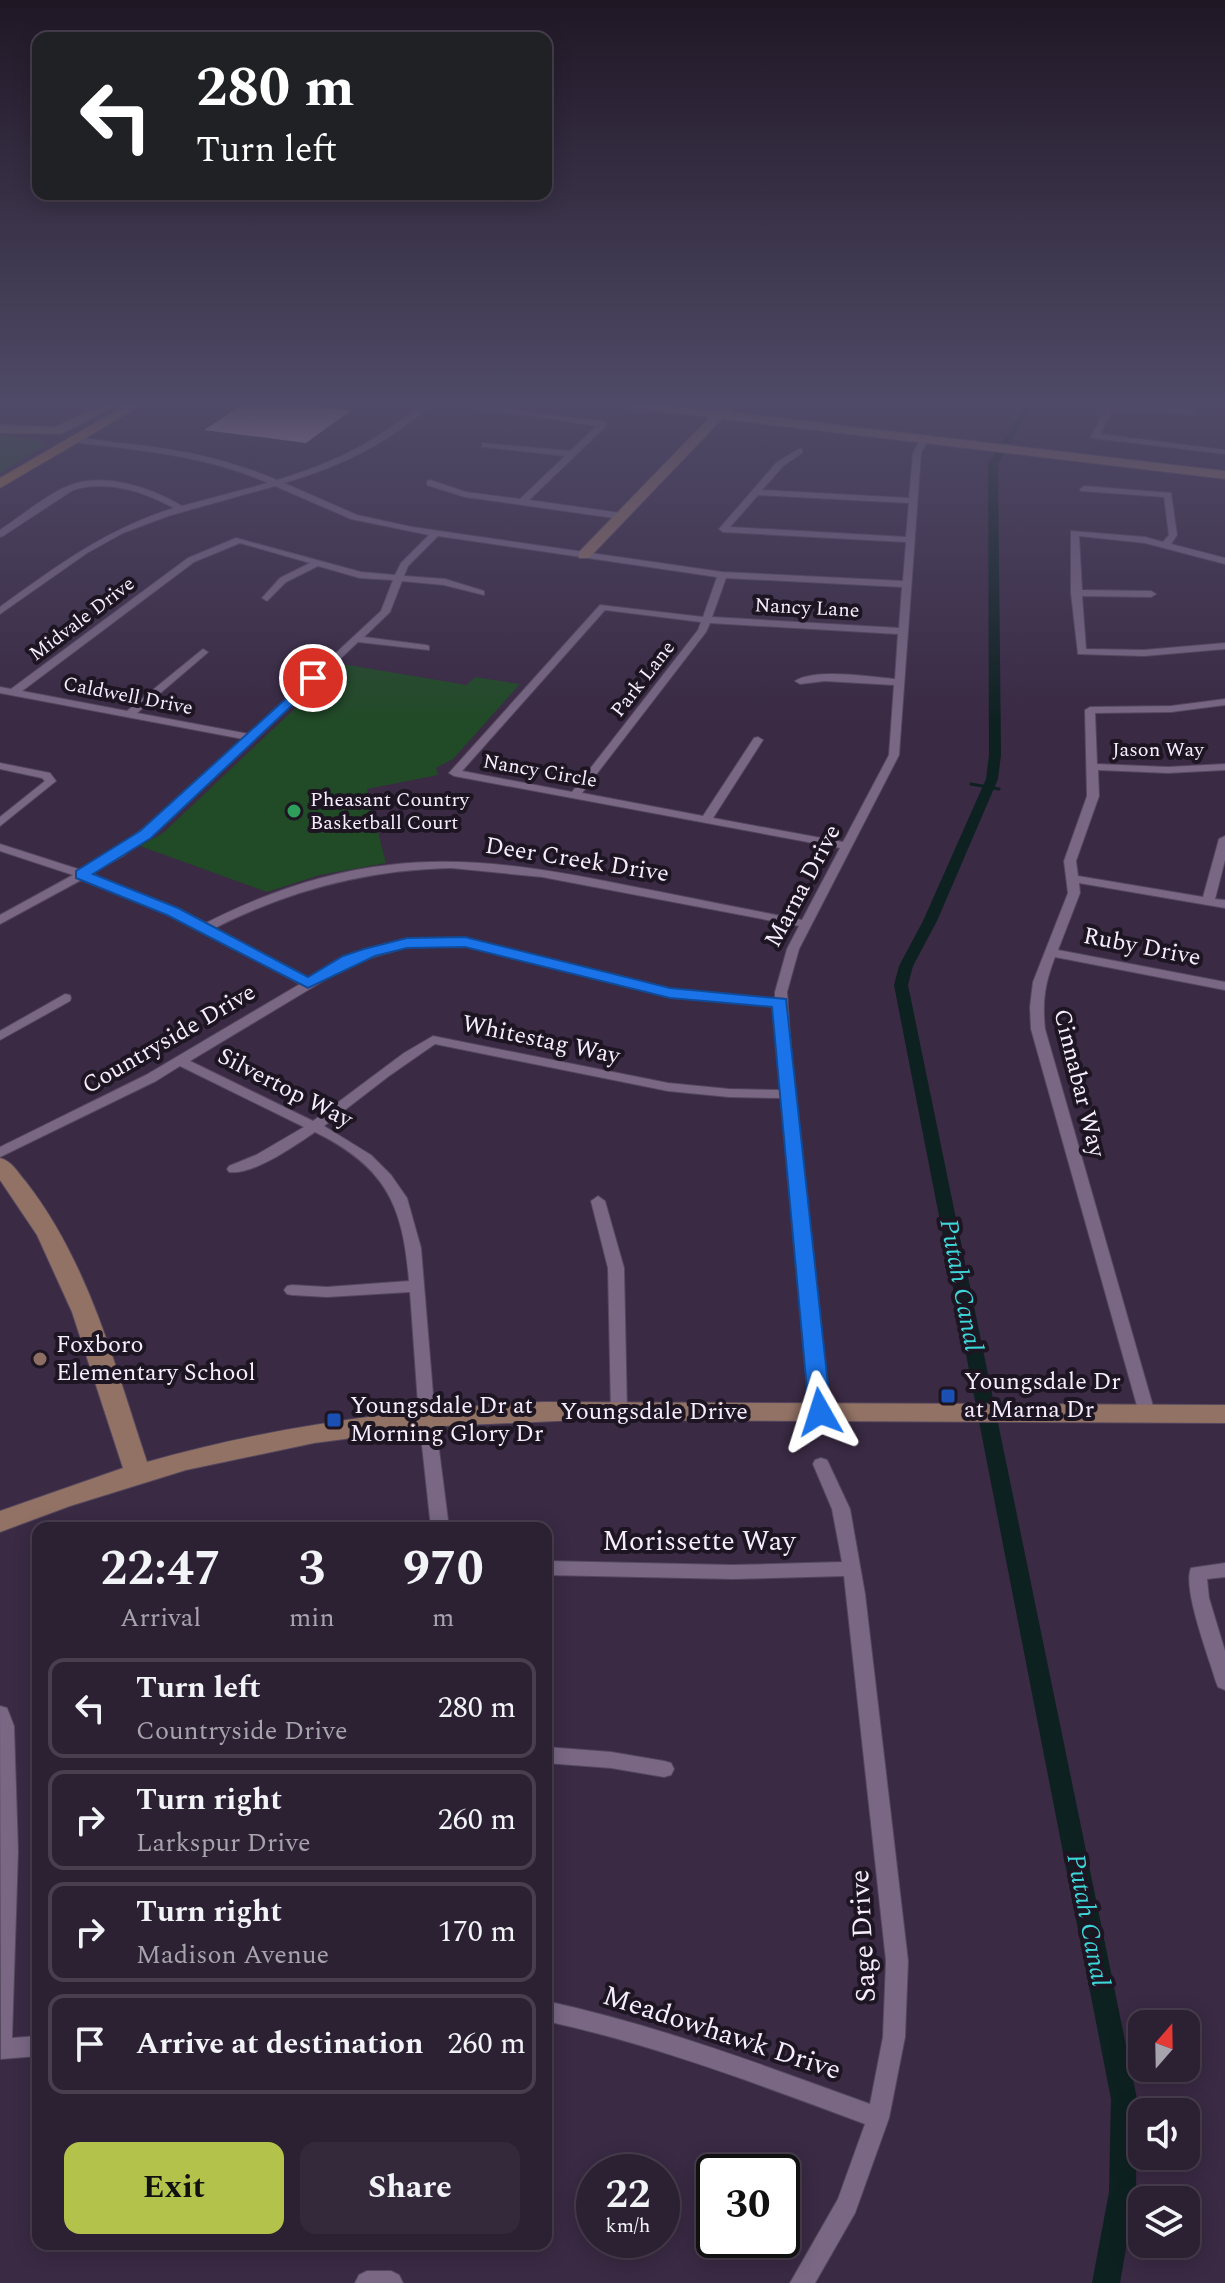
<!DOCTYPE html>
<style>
body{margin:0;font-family:Spectral,serif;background:#34283b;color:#f1f3f6;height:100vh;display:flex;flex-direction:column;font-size:30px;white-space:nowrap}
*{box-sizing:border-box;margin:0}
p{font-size:26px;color:#a6a3ac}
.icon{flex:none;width:44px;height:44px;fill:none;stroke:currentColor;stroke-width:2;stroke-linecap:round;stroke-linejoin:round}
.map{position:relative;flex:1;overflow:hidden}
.drawer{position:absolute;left:32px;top:1522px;width:520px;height:728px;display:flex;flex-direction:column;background:#2c2033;border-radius:16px;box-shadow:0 4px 20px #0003,0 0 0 2px #483e4e}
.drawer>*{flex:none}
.top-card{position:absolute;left:32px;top:32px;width:520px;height:168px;border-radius:16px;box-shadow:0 4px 20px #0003,0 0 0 2px #483e4e;background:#202124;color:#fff;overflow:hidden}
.needle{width:52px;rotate:20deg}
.buttons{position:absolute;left:1128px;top:2010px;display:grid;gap:16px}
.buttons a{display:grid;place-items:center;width:72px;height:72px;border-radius:16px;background:#2c2033;box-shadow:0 4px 20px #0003,0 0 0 2px #483e4e;font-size:40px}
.speed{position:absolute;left:576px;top:2154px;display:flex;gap:16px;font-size:40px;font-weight:700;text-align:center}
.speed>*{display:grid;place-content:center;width:104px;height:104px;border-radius:50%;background:#2c2033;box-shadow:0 4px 20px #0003,0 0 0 2px #483e4e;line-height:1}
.speed small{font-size:20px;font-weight:400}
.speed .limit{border:4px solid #111;border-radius:12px;background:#fff;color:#111}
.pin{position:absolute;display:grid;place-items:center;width:68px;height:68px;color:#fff;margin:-34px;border:4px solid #fff;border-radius:50%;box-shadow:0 2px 8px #0007}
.me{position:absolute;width:88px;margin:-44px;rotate:354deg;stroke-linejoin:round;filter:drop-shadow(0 0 6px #0008)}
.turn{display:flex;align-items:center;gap:28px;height:168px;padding:0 32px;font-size:36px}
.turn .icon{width:104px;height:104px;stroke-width:2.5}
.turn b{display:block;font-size:56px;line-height:68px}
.eta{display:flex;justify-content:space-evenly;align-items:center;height:136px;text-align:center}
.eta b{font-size:48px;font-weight:700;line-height:56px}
.primary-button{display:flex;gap:16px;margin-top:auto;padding:16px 32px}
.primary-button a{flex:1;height:92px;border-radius:16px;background:#b3c24b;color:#111;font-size:32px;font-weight:700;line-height:92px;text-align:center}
.primary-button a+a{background:#34283b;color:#f1f3f6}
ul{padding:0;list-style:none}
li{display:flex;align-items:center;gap:24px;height:100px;margin:0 16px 12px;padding:0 16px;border:4px solid #483e4e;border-radius:16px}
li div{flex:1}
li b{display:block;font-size:30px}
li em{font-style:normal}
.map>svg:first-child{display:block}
.green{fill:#214a27}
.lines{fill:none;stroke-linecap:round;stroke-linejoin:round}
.stream{stroke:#0e2121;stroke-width:3}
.canal{fill:#0e2121;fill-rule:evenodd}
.building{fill:#dbb6ca}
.street-casing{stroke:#54475d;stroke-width:2}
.secondary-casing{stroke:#54475d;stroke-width:2}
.primary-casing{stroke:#54475d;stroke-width:2}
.street{fill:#796784;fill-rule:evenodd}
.secondary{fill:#927265;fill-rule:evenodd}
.primary{fill:#ac7d46;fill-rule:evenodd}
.route{fill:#1a73e8;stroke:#114b97;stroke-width:2}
.leisure-dot{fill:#2e9e5b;stroke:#1d1622;stroke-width:3}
.education-dot{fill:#8d6e63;stroke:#1d1622;stroke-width:3}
.transit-dot{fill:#1a4fb4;stroke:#1d1622;stroke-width:3}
.labels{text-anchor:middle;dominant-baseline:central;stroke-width:8;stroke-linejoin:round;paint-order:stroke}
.far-street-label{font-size:20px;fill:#f7edfd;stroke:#1d1622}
.far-poi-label{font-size:20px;fill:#f7edfd;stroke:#1d1622;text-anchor:start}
.street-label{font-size:24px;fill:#f7edfd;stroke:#1d1622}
.poi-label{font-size:24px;fill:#f7edfd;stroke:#1d1622;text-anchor:start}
.water-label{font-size:26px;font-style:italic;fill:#3dd6d9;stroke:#1d1622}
.near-street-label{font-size:28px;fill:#f7edfd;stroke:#1d1622}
</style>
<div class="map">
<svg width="1225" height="2283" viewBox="0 0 1225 2283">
<rect width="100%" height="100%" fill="#3a2a44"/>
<!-- green -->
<path class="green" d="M0,434l36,6 9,5 -45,28z
M342,664l125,21 8,-8 45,7 -67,75 -17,9 2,7 -71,14 19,74 -66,12 -53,17 -127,-46 23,-13z"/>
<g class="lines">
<!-- stream -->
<path class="stream" d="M971,784l28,5"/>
<!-- canal -->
<path class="canal" d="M1027,402h8l-37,62 3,291 -3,24 -61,142 -24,45 -5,19 229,1114 -1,93 -16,91h-28l17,-91 2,-93 -217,-1114 5,-19 24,-45 63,-142 3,-24 -1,-291z"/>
</g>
<!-- building -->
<path class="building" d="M247,402h43l60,9 -44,32 -102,-13z"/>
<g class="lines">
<!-- street casing -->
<g class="street-casing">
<path id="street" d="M425,402h9c-43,40 -94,65 -150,81l73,32 55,12 310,45 181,9 3,-39 -183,-10 -4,-3 58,-67 22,-13h3v4l-19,13 -21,24 147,8 4,-45 9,-17 7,2 -8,15 -22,302 -100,194 -12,43 7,102 34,318 -2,4h-12l-2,-4 -31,-314 -52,-1 -61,-6 -233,-47 -46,32 -65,50 47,29 20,20 16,23 14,50 14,170 14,110h-18l-12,-110 -9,-126 -83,5 -35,-2 -5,-1 -3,-4 3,-4 5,-1 35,2 82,-6c-6,-76 -23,-114 -94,-149 -19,13 -63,44 -86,40l-2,-3 2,-3 27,-11 48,-28 -124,-61 -24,15 -156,76v-10l146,-72 154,-91 -131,-70 -86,-35 -83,45v-9l73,-40 -73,-24v-7l81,26c63,-35 110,-82 162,-131l-243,-46v-6l11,2 177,-131 48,-20 125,34 34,3 6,-12 28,-28 -78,-16 -76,-33 -107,30 -45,17 -36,20 -87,61v-7c57,-41 106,-78 174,-99 -29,-16 -68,-29 -101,-18l-70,46 -3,1v-7c22,-14 44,-34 68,-44 35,-15 84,2 114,20l86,-23c-63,-28 -129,-33 -197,-41h-3v-4c16,-1 34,3 50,5 56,5 107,15 159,37 63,-19 97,-38 148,-78zM758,495l151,8 -3,34 -176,-10zM438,536l279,41 -14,40 -103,-12 -151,168 5,3 386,72 -38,72c-57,-11 -115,-23 -172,-34 -79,-16 -160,-31 -241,-21 -64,7 -126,29 -183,58l-29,-15 -86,-34 32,-18 49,-39 186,-175 71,8v-4l-3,-1 -62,-8 26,-25 12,-31 42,4 40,10v-4l-39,-12 -41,-3 4,-10zM240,543l70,20 -30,15 -18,20 5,3 19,-19 32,-16 42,12 33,2 -12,31 -132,123 -112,-21 69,-59 2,-2 -5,-3 -76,62 -105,-20 172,-129zM726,578l176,9 -3,41 -187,-11zM605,610l96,12 -3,8 -126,162 -110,-21zM710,623l188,11 -3,45c-27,-2 -78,-11 -100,2l5,3 25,-3 69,4 -5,70 -46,87 -130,-24 50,-78 -5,-3 -4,1 -51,78 -121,-23 124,-161zM451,868l91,9 257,49 -12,23 -12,43v7l-105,-10 -205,-51 -62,2 -58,17 -36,21 -94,-50c75,-38 151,-58 236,-60zM465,946l205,51 105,9 5,84 -51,-1 -61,-6 -235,-47 -29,17 -91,68 -123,-60 163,-98 55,-16z
M436,402h20l150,20v4l-77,74 92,13 4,3 -4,3 -156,-22 -38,-12v-4l3,-1 36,12 54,7 45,-43 -80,-9h-3v-4l88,8 27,-25z
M1110,402l82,8 4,2 -4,2 -78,-6 -14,26 125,16v4l-133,-16 -1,-2z
M1084,486l87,7 6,42 -6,9 54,14v6l-80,-21 -66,-7 3,54 69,1 5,3 -5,3 -69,-1 4,53 58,1 81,-7v6l-81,7 -66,-2 -7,-61v-62l74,6 18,5 6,-7 -5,-38 -83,-6 -1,-2z
M1225,699v6l-54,7 -76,1 2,51 71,3 57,-3v6l-57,3 -70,-3 1,26 -23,65 2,15 125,21 16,-58 6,-3v24l-10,39 10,1v8l-146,-25 1,10 -22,57 167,32v8l-170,-33c-10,26 -13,43 -10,72l110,384 -2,4h-12l-2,-4 -108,-384 -1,-22 3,-25 35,-89 -4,-32 23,-65 -2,-86 5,-3 81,-1z
M0,763l50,10 6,8 -56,45v-9l45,-36 -3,-3 -42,-9z
M65,994l5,1 1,3 -1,3 -70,39v-9z
M598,1196l7,5 19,67 3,144 -2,4h-12l-2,-4 -3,-144 -17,-67z
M821,1458l6,2 2,4 21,45 15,85 43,367 -3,76 -16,81 -34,95 -40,70h-25l48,-84 27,-75c-105,-39 -209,-79 -319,-103v-20c111,24 217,64 324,103l13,-67 3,-76 -42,-385 -111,3 -187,-4v-14l187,4 109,-3 -10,-53 -19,-45 2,-4z
M1225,1563v14l-18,2 2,19 16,53v39l-7,-3 -2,-5c-7,-24 -34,-94 -25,-114z
M0,1706l7,2 7,18 4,125 -6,187 26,-2v20l-37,3z
M546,1747l65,5 53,9 7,2 3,6 -3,6 -7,2 -53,-9 -65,-5z
M367,2271h24l8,4 4,8h-48l4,-8z"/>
</g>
<!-- secondary casing -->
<g class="secondary-casing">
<path id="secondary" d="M108,402h15l-62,32 -61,-1v-8l55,2z
M605,402h35l76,9 10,-7 6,4 -3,4 496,59v8l-503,-60 -133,139h-10v-6l131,-135 -99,-11z
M0,1158c12,3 18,15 26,24 63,81 89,184 121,280 130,-37 262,-54 397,-60l681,3v18l-646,-3 -135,6 -130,17 -128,27 -116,36 -70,26v-21l123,-43 -51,-156 -35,-77 -37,-55z"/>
</g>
<!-- primary casing -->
<g class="primary-casing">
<path id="primary" d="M131,402h16l-147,86v-10z"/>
</g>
<!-- street -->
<use href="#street" class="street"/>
<!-- secondary -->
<use href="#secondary" class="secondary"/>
<!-- primary -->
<use href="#primary" class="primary"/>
</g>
<!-- sky -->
<linearGradient id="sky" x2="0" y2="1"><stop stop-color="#201725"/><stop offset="0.56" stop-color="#4f4a67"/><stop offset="1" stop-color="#4f4a67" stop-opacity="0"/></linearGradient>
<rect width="1225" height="721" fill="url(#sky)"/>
<!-- route -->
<path class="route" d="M313,674l7,4 -2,3 -167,157 -58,36 85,34 130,69 35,-21 21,-7 43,-11 58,-1 205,51 116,11 45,413 -3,5h-16l-3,-5 -37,-405 -102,-9 -205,-51 -58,1 -32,8 -67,32 -141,-73 -91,-37v-7l64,-40z"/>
<!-- markers -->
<circle class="leisure-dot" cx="294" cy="811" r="8"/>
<circle class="education-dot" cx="40" cy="1359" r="8"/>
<g class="transit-dot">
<rect x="940" y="1388" width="16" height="16" rx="4"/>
<rect x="326" y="1412" width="16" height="16" rx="4"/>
</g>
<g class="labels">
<!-- far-street labels -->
<g class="far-street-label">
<text transform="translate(807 608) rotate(3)">Nancy Lane</text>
<text transform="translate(82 619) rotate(-37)">Midvale Drive</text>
<text transform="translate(643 679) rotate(-52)">Park Lane</text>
<text transform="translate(128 696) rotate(11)">Caldwell Drive</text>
<text x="1158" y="750">Jason Way</text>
<text transform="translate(540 771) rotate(10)">Nancy Circle</text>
</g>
<!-- far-poi labels -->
<g class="far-poi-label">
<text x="310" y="800">Pheasant Country<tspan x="310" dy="23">Basketball Court</tspan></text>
</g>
<!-- street labels -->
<g class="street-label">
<text transform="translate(577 860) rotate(9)">Deer Creek Drive</text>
<text transform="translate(803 886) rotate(-62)">Marna Drive</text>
<text transform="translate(1142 947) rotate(11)">Ruby Drive</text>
<text transform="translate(169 1039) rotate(-30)">Countryside Drive</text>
<text transform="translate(541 1040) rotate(12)">Whitestag Way</text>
<text transform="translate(1079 1083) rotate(76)">Cinnabar Way</text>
<text transform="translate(285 1088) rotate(27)">Silvertop Way</text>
<text x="654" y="1412">Youngsdale Drive</text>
</g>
<!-- poi labels -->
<g class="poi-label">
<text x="56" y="1345">Foxboro<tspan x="56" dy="28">Elementary School</tspan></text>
<text x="964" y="1382">Youngsdale Dr<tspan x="964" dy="28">at Marna Dr</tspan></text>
<text x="350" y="1406">Youngsdale Dr at<tspan x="350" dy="28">Morning Glory Dr</tspan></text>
</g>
<!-- water labels -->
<g class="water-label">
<text transform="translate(961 1285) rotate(79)">Putah Canal</text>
<text transform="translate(1088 1920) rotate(79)">Putah Canal</text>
</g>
<!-- near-street labels -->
<g class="near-street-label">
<text x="699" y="1541">Morissette Way</text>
<text transform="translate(863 1936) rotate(-93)">Sage Drive</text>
<text transform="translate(722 2033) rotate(18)">Meadowhawk Drive</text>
</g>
</g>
</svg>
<div class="buttons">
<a><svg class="needle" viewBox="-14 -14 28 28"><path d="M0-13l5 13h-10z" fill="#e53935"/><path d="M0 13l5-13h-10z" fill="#a6a3ac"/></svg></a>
<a><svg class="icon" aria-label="sound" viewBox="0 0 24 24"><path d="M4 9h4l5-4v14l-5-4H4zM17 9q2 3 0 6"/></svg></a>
<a><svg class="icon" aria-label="layers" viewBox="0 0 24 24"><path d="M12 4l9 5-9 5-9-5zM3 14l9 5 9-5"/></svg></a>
</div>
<div class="speed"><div>22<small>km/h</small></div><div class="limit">30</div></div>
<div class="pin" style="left:313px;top:678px;background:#d93025"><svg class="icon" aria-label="arrive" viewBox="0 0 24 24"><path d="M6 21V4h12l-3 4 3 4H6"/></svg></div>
<svg class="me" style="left:820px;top:1412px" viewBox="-20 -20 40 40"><path d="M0-17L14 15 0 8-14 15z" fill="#1a73e8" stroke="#fff" stroke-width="4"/></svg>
<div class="top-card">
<div class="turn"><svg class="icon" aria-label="left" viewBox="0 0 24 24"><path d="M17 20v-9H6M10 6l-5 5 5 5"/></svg><div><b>280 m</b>Turn left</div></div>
</div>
<section class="drawer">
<div class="eta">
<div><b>22:47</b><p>Arrival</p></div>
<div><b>3</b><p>min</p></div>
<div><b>970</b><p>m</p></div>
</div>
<ul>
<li><svg class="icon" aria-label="left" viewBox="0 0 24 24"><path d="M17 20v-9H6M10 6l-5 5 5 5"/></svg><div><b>Turn left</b><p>Countryside Drive</p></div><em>280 m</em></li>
<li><svg class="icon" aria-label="right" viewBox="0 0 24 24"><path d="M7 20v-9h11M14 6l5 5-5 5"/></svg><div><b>Turn right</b><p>Larkspur Drive</p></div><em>260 m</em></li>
<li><svg class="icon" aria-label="right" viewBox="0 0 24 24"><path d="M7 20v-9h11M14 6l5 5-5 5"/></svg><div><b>Turn right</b><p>Madison Avenue</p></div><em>170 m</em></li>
<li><svg class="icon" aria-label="arrive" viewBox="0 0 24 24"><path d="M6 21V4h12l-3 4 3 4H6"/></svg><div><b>Arrive at destination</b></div><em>260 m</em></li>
</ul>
<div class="primary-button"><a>Exit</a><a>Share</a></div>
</section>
</div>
